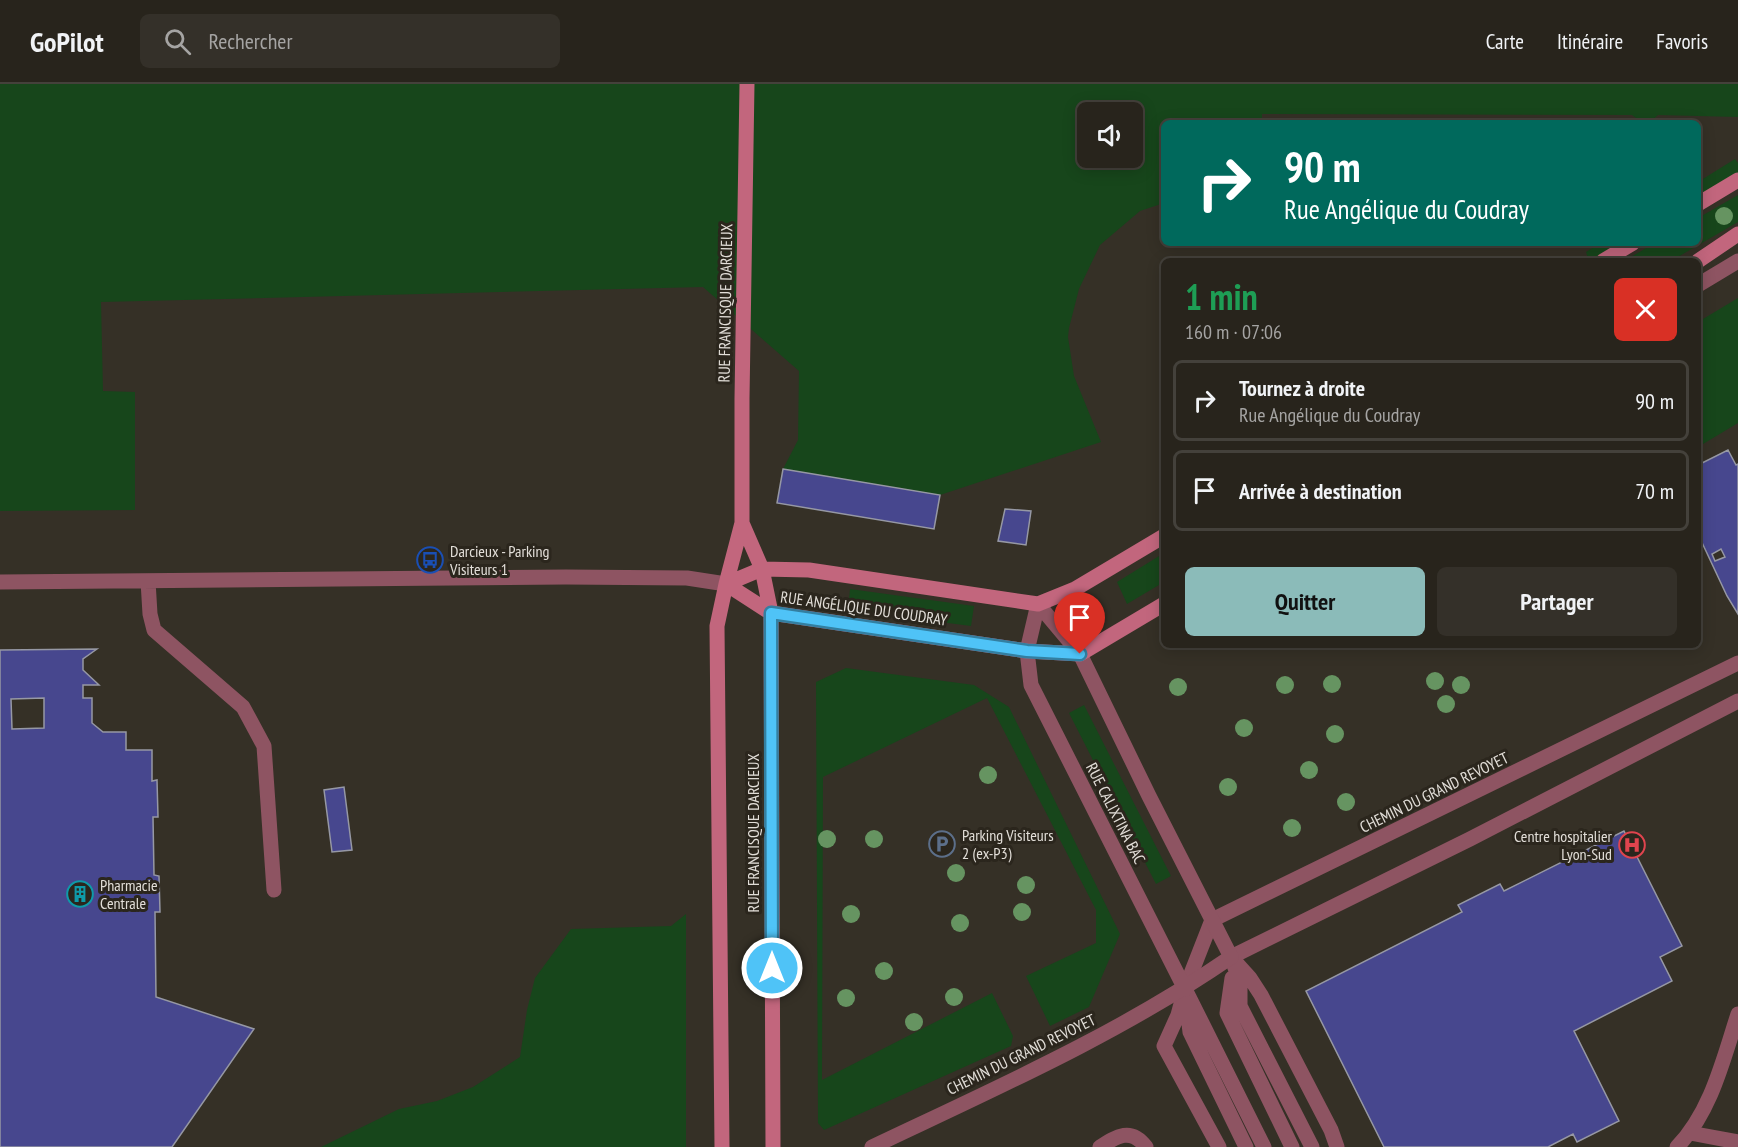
<!DOCTYPE html>
<html lang="fr">
<meta charset="utf-8">
<style>
body{margin:0;font-family:"PT Sans Narrow",sans-serif;background:#343029;color:#f1f3f6;height:100vh;display:flex;flex-direction:column;font-size:22px;white-space:nowrap}
*{box-sizing:border-box;margin:0}
p{font-size:20px;color:#a5a4a3}
.icon{flex:none;width:33px;height:33px;fill:none;stroke:currentColor;stroke-width:2;stroke-linecap:round;stroke-linejoin:round}
.map{position:relative;flex:1;overflow:hidden}
.details{position:absolute;left:1161px;top:174px;width:540px;height:390px;display:flex;flex-direction:column;background:#28241c;border-radius:9px;box-shadow:0 3px 15px #0003,0 0 0 2px #44413b}
.details>*{flex:none}
.banner{position:absolute;left:1161px;top:36px;width:540px;height:126px;border-radius:9px;box-shadow:0 3px 15px #0003,0 0 0 2px #44413b;background:#00695c;color:#fff;overflow:hidden}
.fabs{position:absolute;left:1077px;top:18px;display:grid;gap:12px}
.fabs a{display:grid;place-items:center;width:66px;height:66px;border-radius:9px;background:#28241c;box-shadow:0 3px 15px #0003,0 0 0 2px #44413b;font-size:30px}
.pin{position:absolute;display:grid;place-items:center;width:51px;height:51px;color:#fff;margin:-62px -26px;border-radius:50% 50% 50% 0;rotate:-45deg;box-shadow:0 0 6px #0007}
.pin .icon{rotate:45deg}
.me{position:absolute;width:66px;margin:-33px;rotate:0deg;stroke-linejoin:round;filter:drop-shadow(0 0 4px #0008)}
.turn{display:flex;align-items:center;gap:21px;height:126px;padding:0 24px;font-size:27px}
.turn .icon{width:78px;height:78px;stroke-width:2.5}
.turn b{display:block;font-size:42px;line-height:51px}
.round{display:grid;place-items:center;flex:none;width:63px;height:63px;border-radius:9px;background:#343029}
.headline{display:flex;align-items:center;justify-content:space-between;height:102px;padding:0 24px}
h1{font-size:36px;font-weight:800;line-height:45px;color:#1e9e55}
.action{display:flex;gap:12px;margin-top:auto;padding:12px 24px}
.action a{flex:1;height:69px;border-radius:9px;background:#8bbbb9;color:#111;font-size:24px;font-weight:800;line-height:69px;text-align:center}
.action a+a{background:#343029;color:#f1f3f6}
ul{padding:0;list-style:none}
li{display:flex;align-items:center;gap:18px;height:81px;margin:0 12px 9px;padding:0 12px;border:3px solid #44413b;border-radius:9px}
li div{flex:1}
li b{display:block;font-size:22px}
li em{font-style:normal}
header{display:flex;align-items:center;gap:36px;box-sizing:border-box;height:84px;padding:0 30px;background:#28241c;border-bottom:2px solid #44413b}
header strong{font-size:28px}
nav{display:flex;gap:33px;margin-inline-start:auto;font-size:21px}
.search{width:420px;height:54px;background:#343029;display:flex;align-items:center;gap:15px;box-sizing:border-box;padding:0 21px;border-radius:9px;color:#a5a4a3;font-size:22px}
.map>svg:first-child{display:block}
.green{fill:#17461b;fill-rule:evenodd}
.building{fill:#47478e;stroke:#9698a4;stroke-width:1.5;fill-rule:evenodd}
.lines{fill:none;stroke-linecap:round;stroke-linejoin:round}
.lane{stroke:#8e5462;stroke-width:15}
.street{stroke:#8e5462;stroke-width:15}
.secondary{stroke:#c2667d;stroke-width:15}
.tree{fill:#669461}
.route-casing{stroke:#337fa1;stroke-width:15}
.route{stroke:#4fc3f7;stroke-width:10}
.labels{text-anchor:middle;dominant-baseline:central;stroke-width:6;stroke-linejoin:round;paint-order:stroke}
.street-label{font-size:16px;fill:#e2ded8;stroke:#2b261d}
.poi-label{font-size:16px;fill:#e2ded8;stroke:#2b261d;text-anchor:start}
</style>
<header>
<strong>GoPilot</strong>
<div class="search"><svg class="icon" aria-label="search" viewBox="0 0 24 24"><circle cx="10" cy="10" r="6"/><path d="M15 15l6 6"/></svg>Rechercher</div>
<nav><a>Carte</a><a>Itinéraire</a><a>Favoris</a></nav>
</header>
<div class="map">
<svg width="1738" height="1063" viewBox="0 0 1738 1063">
<rect width="100%" height="100%" fill="#353026"/>
<!-- green -->
<path class="green" d="M0,0h1738v33l-80,-2c-11,10 -14,9 -26,0l-370,-1v9h-98v80l-24,8 -40,34 -21,44 -10,39 -1,9 6,39 27,66 -161,53 -157,-26 15,-29 1,-69 -96,-84 -602,15 2,89 32,1v118l-135,1zM1088,28h44v46h-44z
M1735,75l3,4v10l-40,24v-15z
M1738,111v27l-67,39h-47l31,-18h43v-25z
M1600,159h22l-29,18h-4l-3,-9z
M1738,214v125l-40,24v-125z
M1164,469v29l-37,22 -10,-22z
M850,505l124,17 -3,20 -123,-16z
M846,584l128,17 35,22 111,227 -31,73 -39,19 -24,-50 70,-33v-33l-109,-212 -164,79 -1,303 170,-87 21,43 -2,10 -187,84 -6,-7 -2,-441z
M1084,621l87,171 -15,8 -87,-171z
M686,830v233h-365l78,-38 38,-8 36,-14 47,-30 7,-47 8,-32 36,-49 100,-3z"/>
<!-- building -->
<path class="building" d="M1728,366l8,15 2,-1v150l-11,-18 -29,-62v-69z
M783,385l157,26 -6,34 -157,-26z
M1005,425l26,2 -5,34 -28,-4z
M1721,465l4,8 -10,4 -3,-7z
M97,565l-14,10v11l16,15h-16v13h9v25l11,9h23v18h26v31l5,-1 1,37h-5l1,58 5,1 1,36h-5l1,85 98,32 -82,118h-172v-497zM44,614v30l-32,1 -1,-30z
M344,703l8,63 -20,2 -8,-62z
M1624,747l58,115 -22,11 12,24 -98,50 45,90 -42,21 -4,-8 -25,13h-164l-78,-156 156,-79 -4,-7 42,-21 4,7z"/>
<g class="lines">
<!-- lane -->
<path class="lane" d="M1698,201l40,-24
M148,497l2,33 4,16 89,77 21,39 10,144
M0,498l566,-5 121,1 39,6
M1231,873l239,-118 268,-138
M1231,873l19,21 11,17 70,135 6,17
M1234,881l6,17v24l72,141
M1232,894l-5,35 65,134
M1185,905l79,158
M1186,914l4,34 56,115
M1690,1049l48,9
M1100,1063c17,-11 31,-20 46,0
M1219,1063l-55,-101 14,-31 7,-26 27,-69 526,-257
M1677,1063c34,-35 46,-87 61,-133"/>
<!-- street -->
<path class="street" d="M1038,520l-11,47 4,34 154,304
M872,1063c122,-58 247,-113 359,-190l-82,-161 -69,-142 -42,-50"/>
<!-- secondary -->
<path class="secondary" d="M1698,120l40,-24
M1603,177l30,-18
M1698,177l40,-27
M742,439l20,46 9,44 2,534
M726,500l45,29 256,38 53,3 84,-50
M726,500l36,-15 47,1 229,34 37,-15 89,-53
M722,1063l-5,-521 9,-42 16,-61v-124l5,-315"/>
</g>
<!-- trees -->
<g class="tree">
<circle cx="1724" cy="132" r="9"/>
<circle cx="1435" cy="597" r="9"/>
<circle cx="1332" cy="600" r="9"/>
<circle cx="1285" cy="601" r="9"/>
<circle cx="1461" cy="601" r="9"/>
<circle cx="1178" cy="603" r="9"/>
<circle cx="1446" cy="620" r="9"/>
<circle cx="1244" cy="644" r="9"/>
<circle cx="1335" cy="650" r="9"/>
<circle cx="1309" cy="686" r="9"/>
<circle cx="988" cy="691" r="9"/>
<circle cx="1228" cy="703" r="9"/>
<circle cx="1346" cy="718" r="9"/>
<circle cx="1292" cy="744" r="9"/>
<circle cx="827" cy="755" r="9"/>
<circle cx="874" cy="755" r="9"/>
<circle cx="956" cy="789" r="9"/>
<circle cx="1026" cy="801" r="9"/>
<circle cx="1022" cy="828" r="9"/>
<circle cx="851" cy="830" r="9"/>
<circle cx="960" cy="839" r="9"/>
<circle cx="884" cy="887" r="9"/>
<circle cx="954" cy="913" r="9"/>
<circle cx="846" cy="914" r="9"/>
<circle cx="914" cy="938" r="9"/>
</g>
<g class="lines">
<!-- route casing -->
<g class="route-casing">
<path id="route" d="M772,884l-1,-355 256,38 53,3"/>
</g>
<!-- route -->
<use href="#route" class="route"/>
</g>
<!-- icons -->
<defs>
<g id="bus-ring" transform="scale(1.35)"><circle r="9.5" fill="#2b261d" stroke="#1a4fb4" stroke-width="1.5"/><path d="M-5-6H5V4H4V6H2V4H-2V6H-4V4H-5ZM-3.5-4V0h7V-4ZM-3.5 1.2v1.5H-2V1.2ZM2 1.2v1.5H3.5V1.2Z" fill="#1a4fb4"/></g>
<g id="parking-ring" transform="scale(1.35)"><circle r="9.5" fill="#2b261d" stroke="#5c6f8a" stroke-width="1.5"/><path d="M-3.5-5.5H1a3.5 3.5 0 0 1 0 7H-1V5.5H-3.5ZM-1-3.4V-.6H.8a1.4 1.4 0 0 0 0-2.8Z" fill="#5c6f8a"/></g>
<g id="hospital-ring" transform="scale(1.35)"><circle r="9.5" fill="#2b261d" stroke="#e0444e" stroke-width="1.5"/><path d="M-5-5h3v3.5h4V-5h3V5h-3V1.5h-4V5h-3Z" fill="#e0444e"/></g>
<g id="building-ring" transform="scale(1.35)"><circle r="9.5" fill="#2b261d" stroke="#0f9aa8" stroke-width="1.5"/><path d="M-4-6H4V6H1V3H-1V6H-4ZM-2.5-4.3h1.7v1.8h-1.7ZM.8-4.3h1.7v1.8H.8ZM-2.5-1h1.7V.8h-1.7ZM.8-1h1.7V.8H.8Z" fill="#0f9aa8"/></g>
</defs>
<g fill-rule="evenodd">
<use href="#bus-ring" x="430" y="476"/>
<use href="#parking-ring" x="942" y="760"/>
<use href="#hospital-ring" x="1632" y="761"/>
<use href="#building-ring" x="80" y="810"/>
</g>
<g class="labels">
<!-- street labels -->
<g class="street-label">
<text transform="translate(725 219) rotate(-89)">RUE FRANCISQUE DARCIEUX</text>
<text transform="translate(864 524) rotate(8)">RUE ANGÉLIQUE DU COUDRAY</text>
<text transform="translate(1434 708) rotate(-26)">CHEMIN DU GRAND REVOYET</text>
<text transform="translate(1116 729) rotate(63)">RUE CALIXTINA BAC</text>
<text transform="translate(753 749) rotate(-90)">RUE FRANCISQUE DARCIEUX</text>
<text transform="translate(1021 970) rotate(-26)">CHEMIN DU GRAND REVOYET</text>
</g>
<!-- poi labels -->
<g class="poi-label">
<text x="450" y="467">Darcieux - Parking<tspan x="450" dy="18">Visiteurs 1</tspan></text>
<text x="962" y="751">Parking Visiteurs<tspan x="962" dy="18">2 (ex-P3)</tspan></text>
<text x="1612" y="752" text-anchor="end">Centre hospitalier<tspan x="1612" dy="18">Lyon-Sud</tspan></text>
<text x="100" y="801">Pharmacie<tspan x="100" dy="18">Centrale</tspan></text>
</g>
</g>
</svg>
<div class="fabs">
<a><svg class="icon" aria-label="sound" viewBox="0 0 24 24"><path d="M4 9h4l5-4v14l-5-4H4zM17 9q2 3 0 6"/></svg></a>
</div>
<div class="pin" style="left:1080px;top:570px;background:#d93025"><svg class="icon" aria-label="arrive" viewBox="0 0 24 24"><path d="M6 21V4h12l-3 4 3 4H6"/></svg></div>
<svg class="me" style="left:772px;top:884px" viewBox="-20 -20 40 40"><circle r="17" fill="#4fc3f7" stroke="#fff" stroke-width="3"/><path d="M0-11L8 9 0 5-8 9z" fill="#fff"/></svg>
<div class="banner">
<div class="turn"><svg class="icon" aria-label="right" viewBox="0 0 24 24"><path d="M7 20v-9h11M14 6l5 5-5 5"/></svg><div><b>90 m</b>Rue Angélique du Coudray</div></div>
</div>
<section class="details">
<div class="headline"><div><h1>1 min</h1><p>160 m · 07:06</p></div><a class="round" style="background:#d93025;color:#fff"><svg class="icon" aria-label="close" viewBox="0 0 24 24"><path d="M6 6l12 12M18 6L6 18"/></svg></a></div>
<ul>
<li><svg class="icon" aria-label="right" viewBox="0 0 24 24"><path d="M7 20v-9h11M14 6l5 5-5 5"/></svg><div><b>Tournez à droite</b><p>Rue Angélique du Coudray</p></div><em>90 m</em></li>
<li><svg class="icon" aria-label="arrive" viewBox="0 0 24 24"><path d="M6 21V4h12l-3 4 3 4H6"/></svg><div><b>Arrivée à destination</b></div><em>70 m</em></li>
</ul>
<div class="action"><a>Quitter</a><a>Partager</a></div>
</section>
</div>
